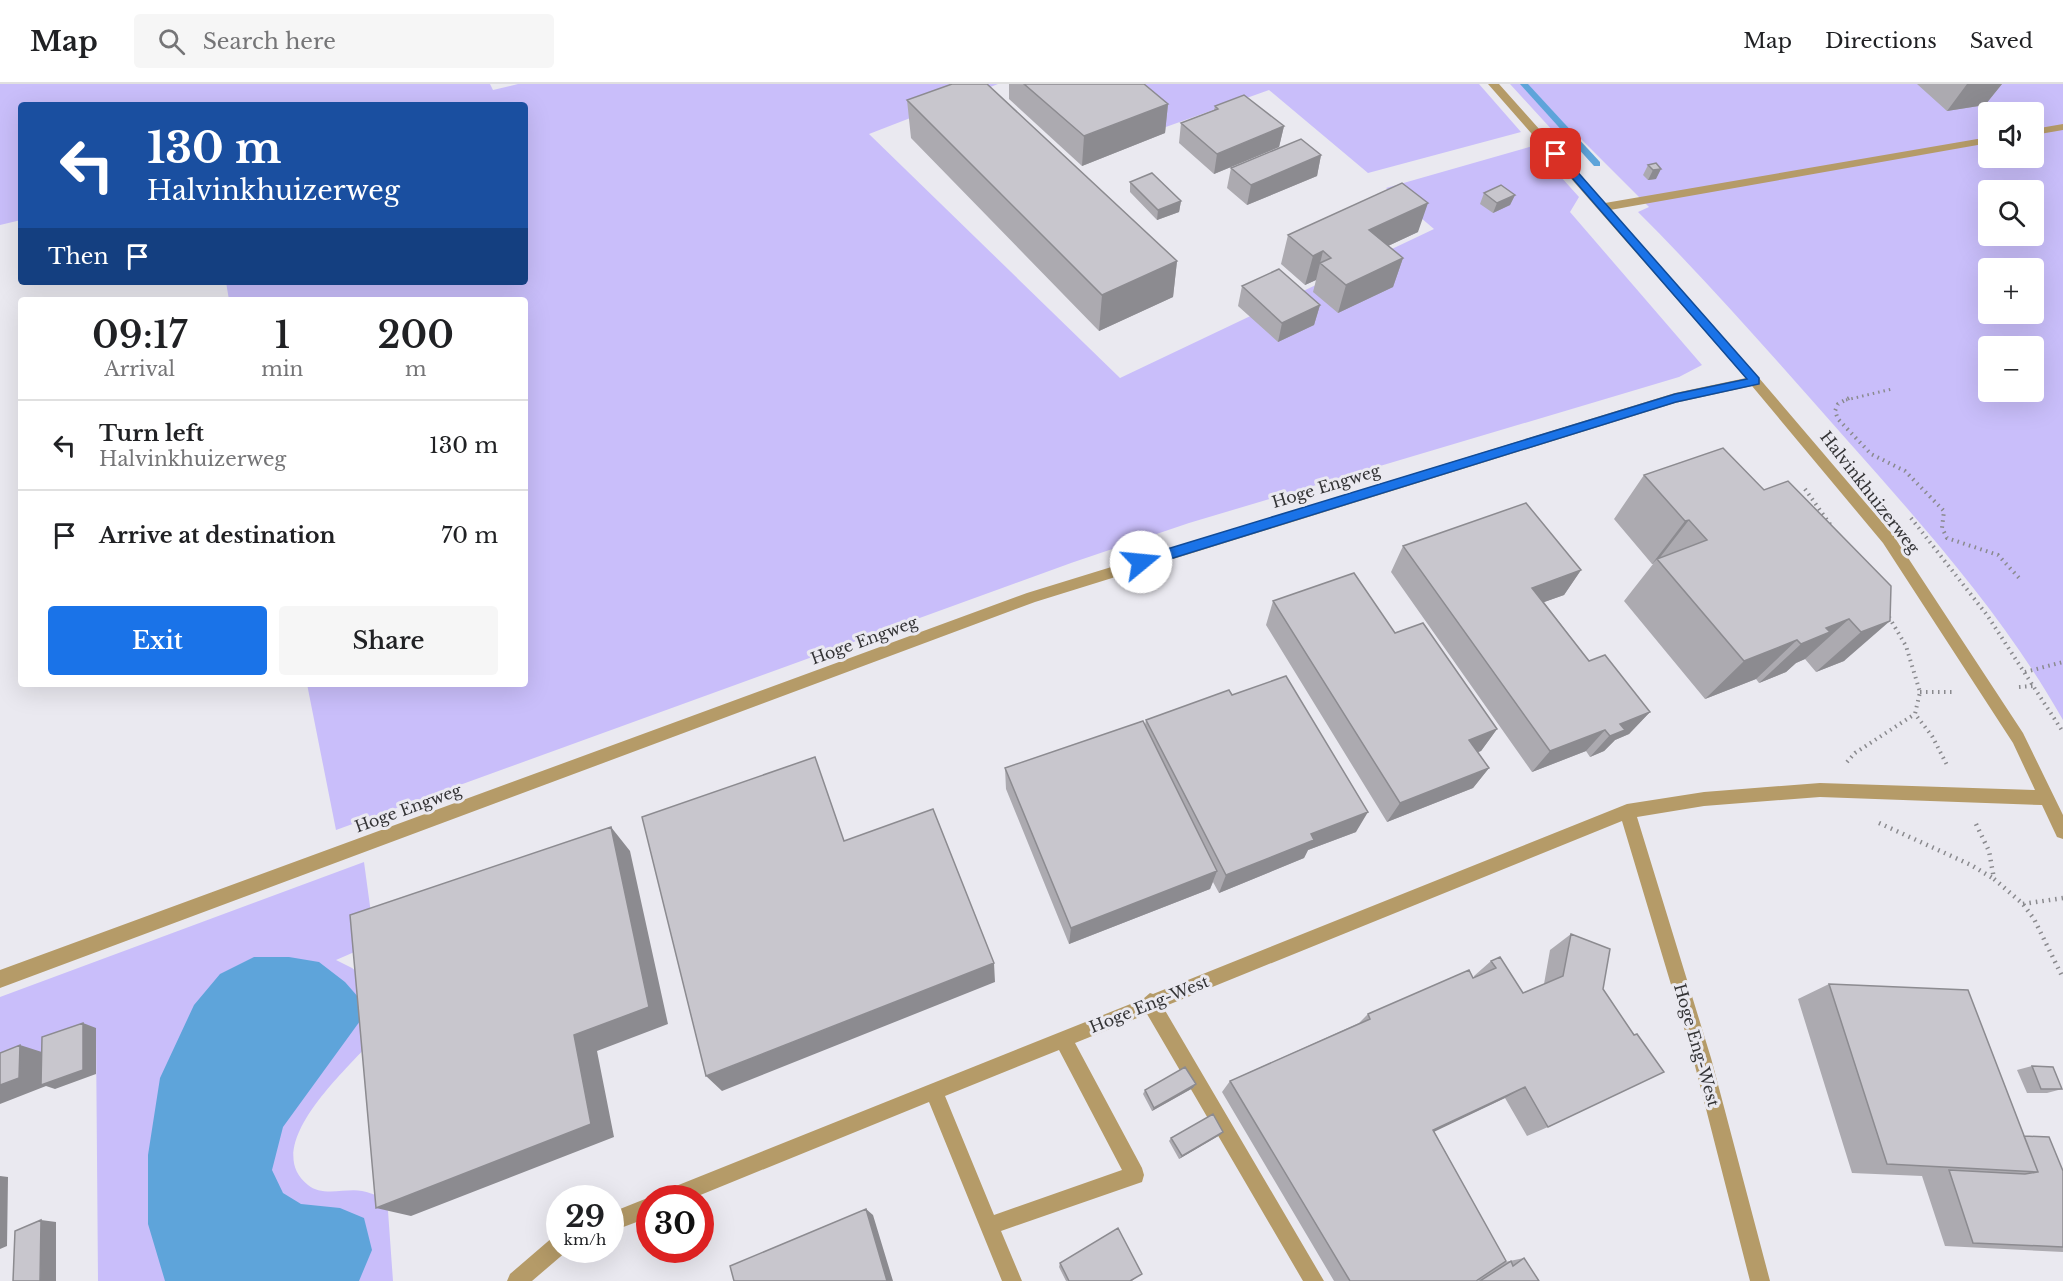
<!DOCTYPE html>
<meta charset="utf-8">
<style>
body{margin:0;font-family:"Libre Baskerville",serif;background:#f6f6f6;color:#202124;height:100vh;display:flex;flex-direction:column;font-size:22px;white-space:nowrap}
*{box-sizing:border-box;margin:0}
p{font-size:20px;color:#757577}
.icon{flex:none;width:33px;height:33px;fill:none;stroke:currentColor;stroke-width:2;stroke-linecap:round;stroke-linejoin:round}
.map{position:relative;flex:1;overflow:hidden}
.panel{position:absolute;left:18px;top:213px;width:510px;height:390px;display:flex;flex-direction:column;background:#fff;border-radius:6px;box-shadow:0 6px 24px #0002}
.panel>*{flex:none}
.banner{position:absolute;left:18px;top:18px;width:510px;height:183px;border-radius:6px;box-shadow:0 6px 24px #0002;background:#1a4fa0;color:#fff;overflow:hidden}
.buttons{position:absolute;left:1978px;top:18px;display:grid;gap:12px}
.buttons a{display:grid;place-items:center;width:66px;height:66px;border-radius:6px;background:#fff;box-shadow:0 6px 24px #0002;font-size:30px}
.speed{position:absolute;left:546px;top:1101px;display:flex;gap:12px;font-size:30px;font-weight:700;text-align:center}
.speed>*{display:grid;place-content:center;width:78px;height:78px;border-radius:50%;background:#fff;box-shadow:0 6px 24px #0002;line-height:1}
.speed small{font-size:15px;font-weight:400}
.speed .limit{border:9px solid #d22;background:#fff;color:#111}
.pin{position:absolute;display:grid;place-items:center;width:51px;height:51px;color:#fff;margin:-26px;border-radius:12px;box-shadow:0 3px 9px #0006}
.me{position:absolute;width:66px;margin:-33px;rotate:73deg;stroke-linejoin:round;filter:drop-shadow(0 0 4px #0008)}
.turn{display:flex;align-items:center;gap:21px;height:126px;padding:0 30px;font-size:27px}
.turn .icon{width:78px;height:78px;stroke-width:2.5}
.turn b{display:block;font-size:42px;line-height:51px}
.then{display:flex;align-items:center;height:57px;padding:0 30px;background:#0003;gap:12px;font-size:22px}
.eta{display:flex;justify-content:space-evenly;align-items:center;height:102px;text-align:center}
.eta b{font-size:36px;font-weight:600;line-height:42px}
.button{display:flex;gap:12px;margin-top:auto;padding:12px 30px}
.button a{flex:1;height:69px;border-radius:6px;background:#1a73e8;color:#fff;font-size:24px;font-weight:600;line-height:69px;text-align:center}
.button a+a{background:#f6f6f6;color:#202124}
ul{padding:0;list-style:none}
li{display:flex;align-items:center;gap:18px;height:90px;padding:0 30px;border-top:2px solid #e0e0e0}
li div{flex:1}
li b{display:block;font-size:22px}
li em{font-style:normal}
header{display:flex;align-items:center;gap:36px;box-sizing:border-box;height:84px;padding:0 30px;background:#fff;border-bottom:2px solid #e0e0e0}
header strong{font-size:28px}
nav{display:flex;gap:33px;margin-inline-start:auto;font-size:21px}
.search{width:420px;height:54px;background:#f6f6f6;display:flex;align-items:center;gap:15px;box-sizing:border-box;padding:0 21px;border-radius:6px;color:#757577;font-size:22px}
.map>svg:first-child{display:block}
.green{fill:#c9befa;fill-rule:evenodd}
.water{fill:#5ea4da}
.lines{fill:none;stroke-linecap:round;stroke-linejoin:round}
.stream{fill:#5ea4da;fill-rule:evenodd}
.path-far2{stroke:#8a8a8e;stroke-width:3;stroke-dasharray:1.5 4;stroke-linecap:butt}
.path-far1{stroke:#8a8a8e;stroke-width:4;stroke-dasharray:1.5 4.5;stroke-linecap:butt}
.path{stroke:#8a8a8e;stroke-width:4.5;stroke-dasharray:1.5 5;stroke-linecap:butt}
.minor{fill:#b59b68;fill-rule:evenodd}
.wall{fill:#acaab0}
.shaded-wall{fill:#8c8b90}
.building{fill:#c8c6cd;stroke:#8c8b90;stroke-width:1.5}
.route{fill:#1a73e8;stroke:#114b97;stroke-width:1.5}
.labels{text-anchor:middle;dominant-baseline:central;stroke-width:6;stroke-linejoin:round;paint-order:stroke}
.street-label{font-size:16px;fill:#333335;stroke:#eae9f0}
</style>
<header>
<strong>Map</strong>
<div class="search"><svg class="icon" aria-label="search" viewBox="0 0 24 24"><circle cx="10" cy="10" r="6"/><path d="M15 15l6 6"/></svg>Search here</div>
<nav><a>Map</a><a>Directions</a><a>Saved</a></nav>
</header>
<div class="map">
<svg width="2063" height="1197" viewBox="0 0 2063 1197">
<rect width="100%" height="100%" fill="#eae9f0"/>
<!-- green -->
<path class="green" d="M0,0h490l3,6 25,-6h480l-129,50 251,244 314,-149 -48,-41 147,-42 46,51 -9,15 132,153 -23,12 -490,146 -118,40 -735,267 -29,-146h218v-384h-296l-3,-18h299v-177h-504v115l-21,5z
M1113,0h366l42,48 -153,41 -99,-83 -106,38z
M1510,0h553v636c-58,-103 -138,-192 -216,-280 -68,-77 -136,-155 -209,-228l11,-5 -68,-68 -17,4zM1989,28h45v46h-45zM1989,106h45v46h-45zM1989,184h45v46h-45zM1989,262h45v46h-45z
M364,778l11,81 -39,17 16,8 12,9 1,71c-25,28 -104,100 -57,137 14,12 38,3 54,6 6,1 12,4 18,5l8,15 5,70h-295l-2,-246 -96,36v-74z"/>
<!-- water -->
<path class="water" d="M254,873h35l30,5 26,20 14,16 1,23 -77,106 -11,43 11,23 18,11 39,4 24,10 8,32 -13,31h-194l-17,-57v-69l12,-77 34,-73 26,-31z"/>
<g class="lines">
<!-- stream -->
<path class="stream" d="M1520,0h8l72,78v4h-6z"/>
<!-- path-far2 -->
<path class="path-far2" d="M1846,316l46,-11"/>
<!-- path-far1 -->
<path class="path-far1" d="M1849,314l-11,6 -3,7 3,8 33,35 34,17 39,40 -2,17 5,10 51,17 22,24
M1805,405l27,38
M1911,434l76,97 76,117
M1889,533l17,29 14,46 -5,22 17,22 16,31
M2025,588l38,-10
M2019,603l14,-1
M1920,608h34
M1847,678l8,-9 60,-39"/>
<!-- path -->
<path class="path" d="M1879,739l92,42 23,14
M1976,740l13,27 5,28 29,25 11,15 29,59
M2023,820l40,-6"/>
<!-- minor -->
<path class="minor" d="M1488,0h11l106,119 384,-66v6l-379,67 149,168 134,157 130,198 40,82v24l-6,-2 -15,-32 -222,-8 -116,9 -67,11 74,241 59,223h-20l-57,-223 -71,-237 -459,186 161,274h-21l-156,-267 -72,29 67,125 2,7 -2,7 -141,49 21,50h-20l-73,-179 -236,96h-32l3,-7 7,-3 472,-189 7,-6 3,1 474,-190 77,-12 116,-9 215,7 -22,-47 -130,-200 -131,-157 -77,17 -640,199 -1035,386v-18l1027,-377 648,-200 71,-15zM1059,966l63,120 -128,45 -49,-119z
M2063,40v6l-29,5v-6z
M650,1113l3,1h-3v19l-40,15v-19z
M560,1150v16l7,1 -35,30h-25l3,-7 43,-37z"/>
</g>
<!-- wall -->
<path class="wall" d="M1009,0h135l24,20 -3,29 -83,33 -73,-67z
M1917,0h85l-17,21 -38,6z
M907,16l270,161 -4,36 -74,34 -188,-193z
M1215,22l69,20 -5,21 -65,27 -35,-31 2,-20 33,-13z
M1321,71l-4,21 -70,29 -20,-17 4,-20z
M1656,79v16l-8,1 -5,-5 5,-10z
M1130,98l51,19 -2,11 -22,8 -27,-28z
M1484,109l31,2 -5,10 -17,8 -13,-9z
M1418,148l-30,14 15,12 -10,29 -55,26 -25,-21 3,-12 -11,5 -24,-21 7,-29z
M1242,202l78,19 -6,20 -36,17 -40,-36z
M1644,391l120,15 127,96 -47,75 -28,11 -11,-13 -9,4 -10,9 -27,11 -3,-4 -51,20 -81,-98 29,-37h-1l-38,-45z
M1403,462l178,24 -17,25 -20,7 45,59 61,51 -21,22 -14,6 -11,11 -14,6 -4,-6 -54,21 -141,-200z
M1273,517l122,32 102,96 -16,22 -3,1 11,16 -16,20 -86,34 -121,-197z
M1232,611l124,137 -48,18 -4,8 -85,35 -6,-11 -3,7 -141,55 -63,-155 -1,-21 140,-43 1,-5z
M1571,850l-23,193 -21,9 -22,-38 -71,33 71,131 19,-4 15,23h-205l-112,-189 8,-11 129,-58 9,-9 107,-36 -1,-2 17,-15 32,32 21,-9 6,-34z
M1829,900l195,152 39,35v81l-118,-6 -23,-70 -70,-3 -54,-174z
M2032,982l30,23 -15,4h-20l-10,-23z
M1196,1000l-3,4 -41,23 -9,-17 2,-4z
M1220,1051l-41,24 -10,-18 2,-3z
M1060,1179l77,14 -5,4h-66l-7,-14z"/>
<!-- shaded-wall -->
<path class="shaded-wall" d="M1967,0h35l-17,21 -38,6z
M1168,20l-3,29 -83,33 2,-30z
M1284,42l-5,21 -65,27 3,-20z
M1321,71l-4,21 -70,29 4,-20z
M1661,85l-5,10 -8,1 5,-10z
M1515,111l-5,10 -17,8 4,-10z
M1181,117l-2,11 -22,8 1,-10z
M1428,119l-10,29 -58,27 9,-29z
M1323,167l-7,29 -11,5 8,-29z
M1403,174l-10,29 -55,26 8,-28z
M1177,177l-4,36 -74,34 3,-36z
M1320,221l-6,20 -36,17 4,-19z
M1689,436l-31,40 -1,-1 -5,5 33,-43z
M1581,486l-17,25 -48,17 16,-24z
M1849,535l-44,40 -9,4 -10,9 -27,11 42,-39 25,-16z
M1890,537l-46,40 -28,11 45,-40z
M1797,556l-41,39 -51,20 39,-38z
M1650,628l-21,22 -14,6 -11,11 -14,6 30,-33z
M1497,645l-16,22 -27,10 15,-21z
M1605,646l-19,21 -54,21 18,-21z
M1489,684l-16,20 -86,34 13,-19z
M1368,728l-12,20 -48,18 -4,8 -85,35 7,-18 85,-41z
M611,743l19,24 38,173 -71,27 17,86 -203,79 -35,-8 198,-173z
M1217,787l-7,18 -141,55 2,-16z
M994,879l1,19 -273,109 -16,-15z
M83,939l13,5v46l-41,15 -9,-3 -46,18v-19l20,-40 28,9z
M1196,1000l-3,4 -41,23 2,-3z
M1525,1003l-20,11 -88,42 16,-10z
M1223,1048l-3,3 -41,24 3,-3z
M0,1092l8,1 -1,69 -7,3z
M866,1125l7,6 20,66h-6z
M41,1136l15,2v59h-16z"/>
<!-- building -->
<path class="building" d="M952,0h35l190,177 -75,34 -195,-195z
M1024,0h120l24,20 -84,32z
M1244,11l40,31 -67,28 -36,-31 37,-14 -3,-3z
M1301,55l20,16 -70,30 -20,-17z
M1656,79l5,6 -8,1 -5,-5z
M1152,89l29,28 -23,9 -28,-28z
M1402,99l26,20 -59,27 34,28 -57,27 -26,-22 11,-5 -8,-7 -10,5 -25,-21z
M1501,101l14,10 -18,8 -13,-10z
M1279,185l41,36 -38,18 -40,-37z
M1723,364l41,42 24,-9 103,105 -1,35 -29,11 -12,-13 -23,9 4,4 -29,12 -4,-4 -53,21 -87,-102 50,-19 -18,-20 -4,1 -41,-46z
M1526,419l55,67 -49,18 57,73 16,-6 45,57 -30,12 5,6 -15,6 -5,-6 -55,21 -147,-205z
M1354,489l41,60 28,-10 74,106 -28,11 20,28 -89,35 -127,-202z
M1286,592l82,136 -57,22 3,6 -88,35 -80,-155 83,-30 3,5z
M1143,637l74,150 -146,57 -66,-160z
M815,673l29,84 89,-32 61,154 -288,113 -64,-259z
M611,743l38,180 -75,28 17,89 -215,84 -26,-293z
M1571,850l39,15 -7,40 31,46 3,-1 27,38 -116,55 -23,-40 -92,43 73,131 -30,20h-126l-120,-200 140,-62 -2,-5 101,-44 4,8 23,-10 -5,-7 9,-4 23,36 40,-17z
M1829,900l139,6 70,182 -151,-8z
M83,939v47l-42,15 1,-48z
M20,961l-1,33 -19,7v-32z
M2032,982l21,1 9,22h-21z
M1185,983l11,17 -42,24 -9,-18z
M1213,1030l10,18 -41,24 -11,-18z
M2024,1052l25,1 14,34v76l-90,-4 -24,-73 76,4 13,-2z
M866,1125l21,72h-153l-4,-15z
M41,1136l-1,61h-27l2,-50z
M1118,1144l24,46 -12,7h-61l-9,-18z
M1524,1174l15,23h-59l31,-20 2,5z"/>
<!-- route -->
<path class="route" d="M1553,68h7l199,226v6l-83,18 -535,166 -4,-2v-7l4,-2 534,-163 72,-15 -194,-223z"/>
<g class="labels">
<!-- street labels -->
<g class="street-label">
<text transform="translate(1326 402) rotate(-17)">Hoge Engweg</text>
<text transform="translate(1870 408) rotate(52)">Halvinkhuizerweg</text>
<text transform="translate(864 556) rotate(-20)">Hoge Engweg</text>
<text transform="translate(408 724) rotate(-20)">Hoge Engweg</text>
<text transform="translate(1149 920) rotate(-22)">Hoge Eng-West</text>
<text transform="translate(1697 961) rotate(74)">Hoge Eng-West</text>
</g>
</g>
</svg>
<div class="buttons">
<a><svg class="icon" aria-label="sound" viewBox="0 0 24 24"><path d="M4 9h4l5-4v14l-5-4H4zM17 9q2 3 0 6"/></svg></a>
<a><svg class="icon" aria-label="search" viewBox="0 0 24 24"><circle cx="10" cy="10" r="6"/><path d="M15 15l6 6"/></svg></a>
<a>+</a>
<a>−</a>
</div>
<div class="speed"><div>29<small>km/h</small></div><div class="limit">30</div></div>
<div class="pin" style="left:1556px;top:70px;background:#d93025"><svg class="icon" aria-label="arrive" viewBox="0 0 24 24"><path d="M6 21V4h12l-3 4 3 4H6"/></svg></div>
<svg class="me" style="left:1141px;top:478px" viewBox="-20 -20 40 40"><circle r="19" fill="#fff"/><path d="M0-13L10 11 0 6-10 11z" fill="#1a73e8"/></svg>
<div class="banner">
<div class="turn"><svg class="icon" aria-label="left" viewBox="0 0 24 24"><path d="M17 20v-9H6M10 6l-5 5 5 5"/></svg><div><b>130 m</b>Halvinkhuizerweg</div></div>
<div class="then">Then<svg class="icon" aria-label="arrive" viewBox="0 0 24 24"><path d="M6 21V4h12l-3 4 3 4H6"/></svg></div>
</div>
<section class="panel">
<div class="eta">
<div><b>09:17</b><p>Arrival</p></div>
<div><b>1</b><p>min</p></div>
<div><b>200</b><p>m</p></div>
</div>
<ul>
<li><svg class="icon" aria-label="left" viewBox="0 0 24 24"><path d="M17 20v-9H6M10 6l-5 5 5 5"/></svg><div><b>Turn left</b><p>Halvinkhuizerweg</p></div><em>130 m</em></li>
<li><svg class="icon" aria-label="arrive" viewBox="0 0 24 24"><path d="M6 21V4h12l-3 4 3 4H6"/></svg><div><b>Arrive at destination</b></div><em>70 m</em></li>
</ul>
<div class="button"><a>Exit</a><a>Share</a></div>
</section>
</div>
